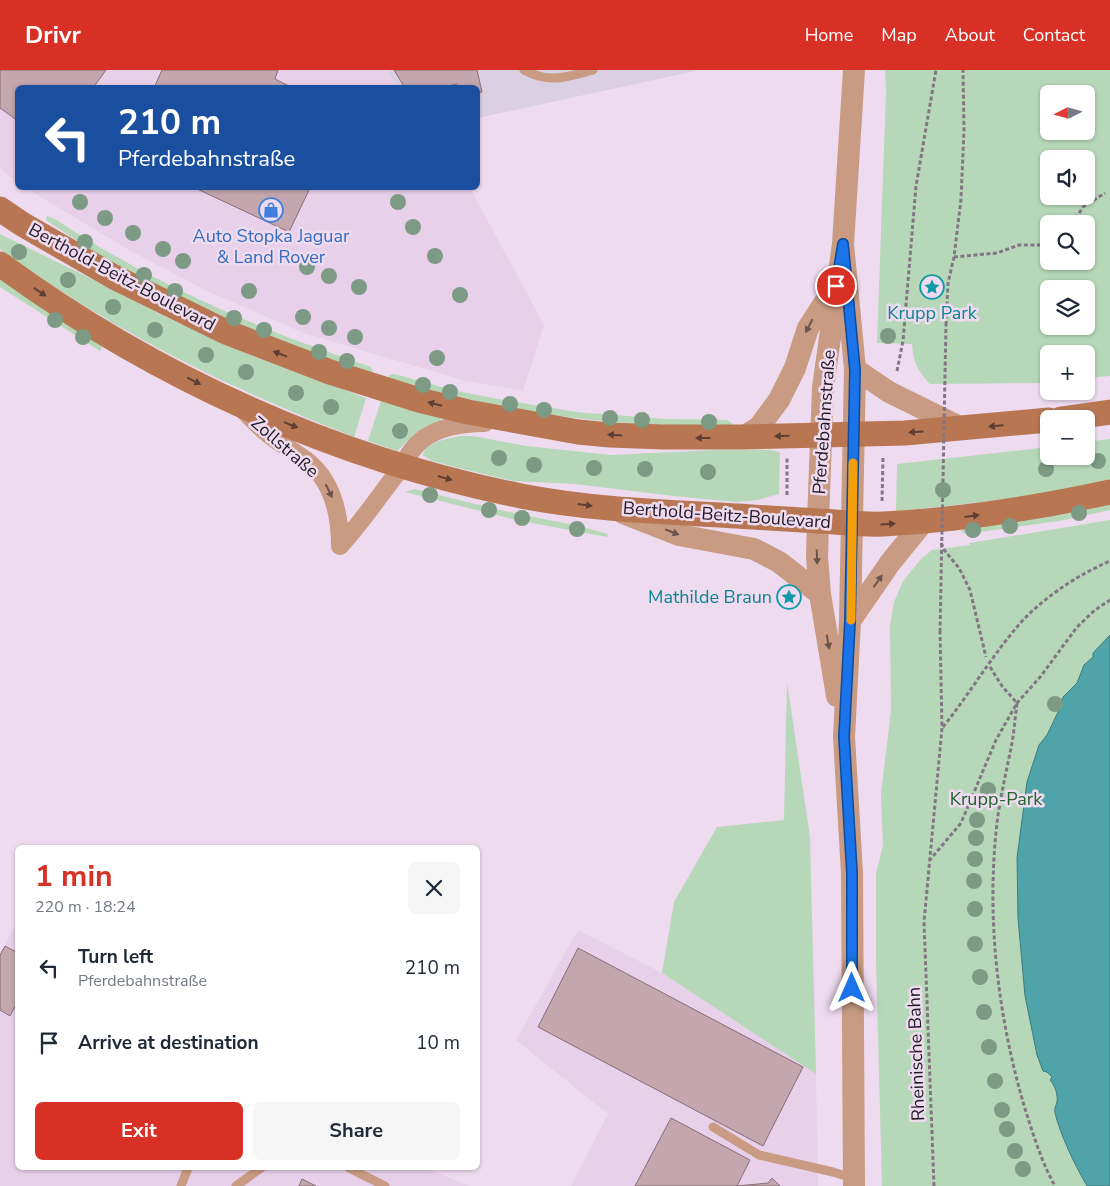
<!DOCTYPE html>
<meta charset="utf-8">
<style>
body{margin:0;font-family:"Nunito Sans",sans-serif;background:#f6f6f7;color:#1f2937;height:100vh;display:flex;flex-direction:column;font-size:19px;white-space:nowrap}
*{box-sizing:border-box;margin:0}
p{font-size:16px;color:#747a83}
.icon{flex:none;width:28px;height:28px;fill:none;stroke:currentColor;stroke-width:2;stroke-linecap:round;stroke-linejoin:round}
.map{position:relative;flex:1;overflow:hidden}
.side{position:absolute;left:15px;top:775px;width:465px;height:325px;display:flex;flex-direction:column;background:#fff;border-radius:8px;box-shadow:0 1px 4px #0004}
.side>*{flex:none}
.guide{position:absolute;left:15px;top:15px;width:465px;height:105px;border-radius:8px;box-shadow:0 1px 4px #0004;background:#1a4fa0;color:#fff;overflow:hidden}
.needle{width:32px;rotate:264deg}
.controls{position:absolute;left:1040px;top:15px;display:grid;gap:10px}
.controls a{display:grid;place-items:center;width:55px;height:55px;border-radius:8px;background:#fff;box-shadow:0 1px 4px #0004;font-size:25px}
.pin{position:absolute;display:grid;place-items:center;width:42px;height:42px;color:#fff;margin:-21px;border:2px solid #fff;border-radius:50%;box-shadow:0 1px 5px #0007}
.me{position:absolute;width:55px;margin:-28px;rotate:0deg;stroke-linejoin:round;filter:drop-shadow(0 0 4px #0008)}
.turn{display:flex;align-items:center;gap:18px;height:105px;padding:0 20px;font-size:22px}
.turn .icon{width:65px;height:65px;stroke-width:2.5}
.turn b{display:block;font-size:35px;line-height:42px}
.round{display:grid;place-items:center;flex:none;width:52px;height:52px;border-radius:8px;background:#f6f6f7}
.overview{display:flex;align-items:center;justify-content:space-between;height:85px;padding:0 20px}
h1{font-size:30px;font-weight:700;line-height:38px;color:#d93025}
.action{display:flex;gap:10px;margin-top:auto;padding:10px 20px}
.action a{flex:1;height:58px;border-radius:8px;background:#d93025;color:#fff;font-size:20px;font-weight:700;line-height:58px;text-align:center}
.action a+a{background:#f6f6f7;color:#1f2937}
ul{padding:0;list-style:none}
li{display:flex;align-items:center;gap:15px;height:75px;padding:0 20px}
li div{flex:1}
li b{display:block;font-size:19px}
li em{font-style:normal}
header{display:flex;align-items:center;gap:30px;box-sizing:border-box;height:70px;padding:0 25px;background:#d93025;color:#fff}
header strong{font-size:24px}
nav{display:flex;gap:28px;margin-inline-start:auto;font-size:18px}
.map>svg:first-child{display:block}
.built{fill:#e8cfea}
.industrial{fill:#dacfe3}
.green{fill:#b6d8b8;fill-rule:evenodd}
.water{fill:#4ea4a9;stroke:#407b80}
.building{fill:#c3a6ae;stroke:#896e76}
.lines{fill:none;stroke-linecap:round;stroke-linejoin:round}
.path{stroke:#827684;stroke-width:3;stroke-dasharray:4 2.5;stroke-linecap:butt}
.service{stroke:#c89b82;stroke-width:9}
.minor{stroke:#c89b82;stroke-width:18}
.tertiary{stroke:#c89b82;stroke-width:22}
.secondary{stroke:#b87752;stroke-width:25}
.path-bridge{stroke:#827684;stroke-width:3;stroke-dasharray:4 2.5;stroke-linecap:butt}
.tree{fill:#7c9a84}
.oneway{fill:#5d3f35}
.oneway2{fill:#6c544d}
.route-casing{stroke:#114b97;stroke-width:12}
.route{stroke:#1a73e8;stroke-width:9}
.slow{stroke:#f59e0b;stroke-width:9}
.labels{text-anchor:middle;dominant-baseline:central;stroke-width:5;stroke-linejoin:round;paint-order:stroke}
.shop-label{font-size:18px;fill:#366cbe;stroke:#eedbf0}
.street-label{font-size:18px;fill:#211a22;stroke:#eedbf0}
.culture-label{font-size:18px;fill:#0d838f;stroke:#eedbf0}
.park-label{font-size:18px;fill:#1e642b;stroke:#eedbf0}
</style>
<header>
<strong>Drivr</strong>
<nav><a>Home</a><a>Map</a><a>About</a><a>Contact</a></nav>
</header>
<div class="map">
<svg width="1110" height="1116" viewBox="0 0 1110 1116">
<rect width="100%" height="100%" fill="#eedbf0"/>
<!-- built -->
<path class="built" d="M0,0h386l12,17 -380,1 -1,94 -17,-14z
M26,118h444l74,137 -21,66 -61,-11 -158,-47 -93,-40 -82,-43z
M17,851l1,247h407l44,18h-469v-231z
M578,860l84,43 154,101 2,112h-247l37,-72 -92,-74z"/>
<!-- industrial -->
<path class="industrial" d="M386,0h314l-222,48v-30l-80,-1z"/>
<!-- green -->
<path class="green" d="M885,0h225v306l-24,2v-24h-37v29l-119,1c-12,-12 -17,-23 -18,-40l-35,-1 9,-251zM1049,24h37v37h-37zM1049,89h37v37h-37zM1049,154h37v37h-37zM1049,219h37v37h-37z
M47,146l8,3c98,65 205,111 316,148l3,7c-115,-36 -229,-85 -328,-154z
M0,164l104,51 64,33 82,37 116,43 -12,39c-128,-50 -243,-107 -354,-188z
M0,209l56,38 47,29 -3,5 -100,-64z
M394,304l63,17 41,8 78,13 90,7 61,1 5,3 1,3c-39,-1 -79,0 -118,-4 -77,-6 -153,-22 -227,-44l1,-3z
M381,331l59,16 1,3 -24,12 -20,19 -29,-10z
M461,366h12l53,10 85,9 104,-5h56l9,2 -1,42 -21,6 -21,2 -64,-6 -98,-12 -62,-3 -62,-15 -19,-5 -9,-6c2,-13 27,-17 38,-19z
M1110,369v41c-71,16 -142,25 -214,31l1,-47 152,-17v9h37v-14z
M415,419l80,20 88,18 25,7 -1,3 -91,-17 -111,-28z
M1110,433v7l-51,11 -93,13 -5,-3 2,-2z
M1110,450v666h-228l-6,-227v-85l7,-29 -2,-51 10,-84 -1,-84 4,-24 9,-21 18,-22 11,-9 38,-5v-2z
M787,612l23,155 6,237 -154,-101 12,-71 43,-75 67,-7z"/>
<!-- water -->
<path class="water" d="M1110,565v551h-23c-12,-21 -26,-49 -32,-73 -1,-5 1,-7 2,-11 1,-7 -2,-17 -7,-22l2,-3 -5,-5 -4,-1 -6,-16 -12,-59 -7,-78 -1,-60 10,-76 12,-37 8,-10 12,-25 4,-13 14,-14 7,-18 9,-8v-4z"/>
<!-- building -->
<path class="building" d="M0,0h106l-13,18h-75v33l-18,-13z
M162,0h116l-3,9 14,7 -135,2z
M394,0h83l5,22 -4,1v-5h-20l-1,-4 -18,4h-34z
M195,118h115l-21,44z
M5,876l13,7v48l-8,15 -10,-6v-55z
M578,878l225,119 -40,79 -225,-119z
M671,1048l79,42 -13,26h-102z
M772,1108l8,8h-43l31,-3z
M302,1109l14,7h-17z"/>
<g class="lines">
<!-- path -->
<path class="path" d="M1072,154l11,-17 22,-14
M954,187l43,-4 22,-8h30
M946,255l2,-42 6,-26 7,-58 3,-69 -1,-60
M897,301l6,-30 13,-155 20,-116
M787,425v-37
M882,431l1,-44
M941,473l4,8 14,17 11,22 16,67
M990,597l12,19 15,17c-2,15 -3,31 -6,45 -5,25 -11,50 -14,75 -11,96 1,197 29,289 8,25 16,51 29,74
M943,657c28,-35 51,-75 81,-108 25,-25 54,-44 86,-58
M929,791l32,-38 35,-83 21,-37 24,-27 36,-49 18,-17 15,-10
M934,1116l-10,-264 18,-194 -2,-96"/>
<!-- service -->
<path class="service" d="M524,0c26,14 42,7 69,0
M713,1057l46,28 74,17 19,6
M349,1098l36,18
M181,1116l7,-18
M236,1116l25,-18"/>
<!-- minor -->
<path class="minor" d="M243,340c8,8 16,17 25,24 12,10 26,17 38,26 27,21 34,54 34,86
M340,476c21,-23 38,-48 57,-73 8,-12 14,-25 26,-34 18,-13 40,-16 62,-16"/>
<!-- tertiary -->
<path class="tertiary" d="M843,174l12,125 -5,252 -6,116 8,136 2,313
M855,299l34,23 75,37
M743,367l16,-10 20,-27 16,-32 13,-40 26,-40
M623,443l56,22 75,14 25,13 41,32
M850,551l40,-58 34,-42
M837,626l-17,-102 -3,-37 1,-36 5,-133 20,-144 11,-174"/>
<!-- secondary -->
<path class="secondary" d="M0,139l22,15 92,53 112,55 104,40 89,28 49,12 110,20 32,3 53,2h80l162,-4 144,-13
M0,194c154,113 335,195 521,232 71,14 145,16 216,20 28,2 55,3 82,5 22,1 43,4 65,3 76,-4 152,-16 226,-32
M1061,349l49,-7"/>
<!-- path-bridge -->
<path class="path-bridge" d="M940,562l6,-307"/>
</g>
<!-- trees -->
<g class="tree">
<circle cx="80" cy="132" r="8"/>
<circle cx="398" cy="132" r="8"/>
<circle cx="105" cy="148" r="8"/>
<circle cx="413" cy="157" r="8"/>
<circle cx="133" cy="163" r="8"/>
<circle cx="85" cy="172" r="8"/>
<circle cx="163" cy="179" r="8"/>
<circle cx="19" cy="182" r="8"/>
<circle cx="435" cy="186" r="8"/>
<circle cx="183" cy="191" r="8"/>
<circle cx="307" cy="197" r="8"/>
<circle cx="144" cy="205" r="8"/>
<circle cx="329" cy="206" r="8"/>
<circle cx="68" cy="210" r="8"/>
<circle cx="359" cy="217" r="8"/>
<circle cx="175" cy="221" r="8"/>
<circle cx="249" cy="221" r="8"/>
<circle cx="460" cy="225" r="8"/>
<circle cx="113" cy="237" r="8"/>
<circle cx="303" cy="247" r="8"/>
<circle cx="234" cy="248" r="8"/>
<circle cx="55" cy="250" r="8"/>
<circle cx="329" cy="258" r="8"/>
<circle cx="155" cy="260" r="8"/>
<circle cx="264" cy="260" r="8"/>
<circle cx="888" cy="266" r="8"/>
<circle cx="83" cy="267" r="8"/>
<circle cx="355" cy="267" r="8"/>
<circle cx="319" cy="282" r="8"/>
<circle cx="206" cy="285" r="8"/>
<circle cx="437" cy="288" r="8"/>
<circle cx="347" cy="291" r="8"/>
<circle cx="246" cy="302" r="8"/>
<circle cx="423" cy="315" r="8"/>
<circle cx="450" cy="322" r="8"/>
<circle cx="296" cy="323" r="8"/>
<circle cx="510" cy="334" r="8"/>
<circle cx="331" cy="337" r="8"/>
<circle cx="544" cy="340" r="8"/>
<circle cx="610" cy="348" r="8"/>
<circle cx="642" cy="350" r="8"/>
<circle cx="709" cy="352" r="8"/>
<circle cx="400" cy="361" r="8"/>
<circle cx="499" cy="388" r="8"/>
<circle cx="1098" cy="391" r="8"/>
<circle cx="534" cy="395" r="8"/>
<circle cx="594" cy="398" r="8"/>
<circle cx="645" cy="399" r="8"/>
<circle cx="1046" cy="399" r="8"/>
<circle cx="708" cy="402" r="8"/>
<circle cx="943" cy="420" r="8"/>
<circle cx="430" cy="425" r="8"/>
<circle cx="489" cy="440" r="8"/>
<circle cx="1079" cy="443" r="8"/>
<circle cx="522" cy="448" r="8"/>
<circle cx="1010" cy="456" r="8"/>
<circle cx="577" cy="459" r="8"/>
<circle cx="973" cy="460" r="8"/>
<circle cx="1055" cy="634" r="8"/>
<circle cx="988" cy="720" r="8"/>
<circle cx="977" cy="750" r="8"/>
<circle cx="976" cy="768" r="8"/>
<circle cx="975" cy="789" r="8"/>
<circle cx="974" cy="811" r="8"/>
<circle cx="975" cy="839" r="8"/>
<circle cx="975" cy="874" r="8"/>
<circle cx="980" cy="907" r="8"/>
<circle cx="984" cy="942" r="8"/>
<circle cx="989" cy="977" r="8"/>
<circle cx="995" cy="1011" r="8"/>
<circle cx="1002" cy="1040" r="8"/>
<circle cx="1007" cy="1059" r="8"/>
<circle cx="1015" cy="1081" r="8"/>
<circle cx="1023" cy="1099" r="8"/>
</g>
<!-- one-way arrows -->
<defs><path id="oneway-solid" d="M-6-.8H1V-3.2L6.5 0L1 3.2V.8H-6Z" transform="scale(1.25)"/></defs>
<g class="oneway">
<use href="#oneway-solid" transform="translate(40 222) rotate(34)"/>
<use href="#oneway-solid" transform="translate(280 284) rotate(-159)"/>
<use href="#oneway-solid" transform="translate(194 311) rotate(27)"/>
<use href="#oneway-solid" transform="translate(435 334) rotate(-166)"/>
<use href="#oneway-solid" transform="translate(291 355) rotate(22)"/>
<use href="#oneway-solid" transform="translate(996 356) rotate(175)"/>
<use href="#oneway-solid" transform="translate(916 362) rotate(176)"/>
<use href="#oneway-solid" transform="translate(615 365) rotate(-177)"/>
<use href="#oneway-solid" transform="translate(782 366) rotate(178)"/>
<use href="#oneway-solid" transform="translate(703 368) rotate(-180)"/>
<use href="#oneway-solid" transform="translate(445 408) rotate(16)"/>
<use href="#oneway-solid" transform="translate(585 435) rotate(7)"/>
<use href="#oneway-solid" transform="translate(972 446) rotate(-8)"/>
<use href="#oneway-solid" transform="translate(888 454) rotate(-4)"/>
</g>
<g class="oneway2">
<use href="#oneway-solid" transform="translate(809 256) rotate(117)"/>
<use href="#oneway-solid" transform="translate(329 421) rotate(64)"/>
<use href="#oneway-solid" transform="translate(672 462) rotate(21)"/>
<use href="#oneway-solid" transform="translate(817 487) rotate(88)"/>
<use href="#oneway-solid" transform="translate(878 511) rotate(-55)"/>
<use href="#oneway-solid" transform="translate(828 572) rotate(80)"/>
</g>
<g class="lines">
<!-- route casing -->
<g class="route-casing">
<path id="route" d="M836,216l7,-42 12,126 -5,251 -6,116 8,136v115"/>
</g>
<!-- route -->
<use href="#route" class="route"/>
<!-- slow -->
<path class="slow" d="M851,550l2,-157"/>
</g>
<!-- icons -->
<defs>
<g id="shop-ring" transform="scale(1.25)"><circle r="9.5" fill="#eedbf0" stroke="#3f7fe0" stroke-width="1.5"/><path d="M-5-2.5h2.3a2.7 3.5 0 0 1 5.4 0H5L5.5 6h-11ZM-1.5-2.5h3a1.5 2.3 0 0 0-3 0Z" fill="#3f7fe0"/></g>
<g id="sight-ring" transform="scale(1.25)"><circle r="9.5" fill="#eedbf0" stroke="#0f9aa8" stroke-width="1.5"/><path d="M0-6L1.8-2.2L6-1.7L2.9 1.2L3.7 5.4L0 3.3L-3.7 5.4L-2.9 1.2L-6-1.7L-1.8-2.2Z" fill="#0f9aa8"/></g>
</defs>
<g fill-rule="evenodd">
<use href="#shop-ring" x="271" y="140"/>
<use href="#sight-ring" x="932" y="217"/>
<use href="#sight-ring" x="789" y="527"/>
</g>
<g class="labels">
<!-- shop labels -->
<g class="shop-label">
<text x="271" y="166">Auto Stopka Jaguar<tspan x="271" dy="21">&amp; Land Rover</tspan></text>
</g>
<!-- street labels -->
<g class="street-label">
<text transform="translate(122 207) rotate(28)">Berthold-Beitz-Boulevard</text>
<text transform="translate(824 352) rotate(-86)">Pferdebahnstraße</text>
<text transform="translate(285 377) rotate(41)">Zollstraße</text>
<text transform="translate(727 445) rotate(4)">Berthold-Beitz-Boulevard</text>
<text transform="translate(916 984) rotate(-92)">Rheinische Bahn</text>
</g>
<!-- culture labels -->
<g class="culture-label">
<text x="932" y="243">Krupp Park</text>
<text x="772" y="527" text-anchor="end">Mathilde Braun</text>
</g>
<!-- park labels -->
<g class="park-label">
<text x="996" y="729">Krupp-Park</text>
</g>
</g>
</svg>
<div class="controls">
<a><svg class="needle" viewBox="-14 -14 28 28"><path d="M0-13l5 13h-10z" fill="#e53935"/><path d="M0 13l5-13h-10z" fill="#747a83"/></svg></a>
<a><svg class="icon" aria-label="sound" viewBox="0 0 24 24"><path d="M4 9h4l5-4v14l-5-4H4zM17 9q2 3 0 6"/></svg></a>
<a><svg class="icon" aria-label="search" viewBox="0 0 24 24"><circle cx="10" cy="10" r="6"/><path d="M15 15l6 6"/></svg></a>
<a><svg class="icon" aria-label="layers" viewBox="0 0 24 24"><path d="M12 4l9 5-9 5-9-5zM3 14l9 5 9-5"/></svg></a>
<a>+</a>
<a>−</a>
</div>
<div class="pin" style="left:836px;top:216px;background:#d93025"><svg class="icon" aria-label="arrive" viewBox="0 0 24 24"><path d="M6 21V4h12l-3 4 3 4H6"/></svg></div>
<svg class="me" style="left:852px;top:918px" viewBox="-20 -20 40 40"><path d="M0-17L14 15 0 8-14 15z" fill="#1a73e8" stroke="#fff" stroke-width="4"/></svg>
<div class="guide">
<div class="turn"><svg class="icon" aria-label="left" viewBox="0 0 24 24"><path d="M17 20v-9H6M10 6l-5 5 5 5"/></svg><div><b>210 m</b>Pferdebahnstraße</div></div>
</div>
<section class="side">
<div class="overview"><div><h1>1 min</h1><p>220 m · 18:24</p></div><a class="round"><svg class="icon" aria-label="close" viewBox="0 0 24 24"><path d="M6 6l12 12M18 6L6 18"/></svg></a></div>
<ul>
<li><svg class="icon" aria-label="left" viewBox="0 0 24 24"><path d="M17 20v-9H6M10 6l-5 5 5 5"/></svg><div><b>Turn left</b><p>Pferdebahnstraße</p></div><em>210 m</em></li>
<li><svg class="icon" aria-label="arrive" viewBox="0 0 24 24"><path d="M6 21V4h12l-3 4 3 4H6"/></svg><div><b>Arrive at destination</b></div><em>10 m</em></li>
</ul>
<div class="action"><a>Exit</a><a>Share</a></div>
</section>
</div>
